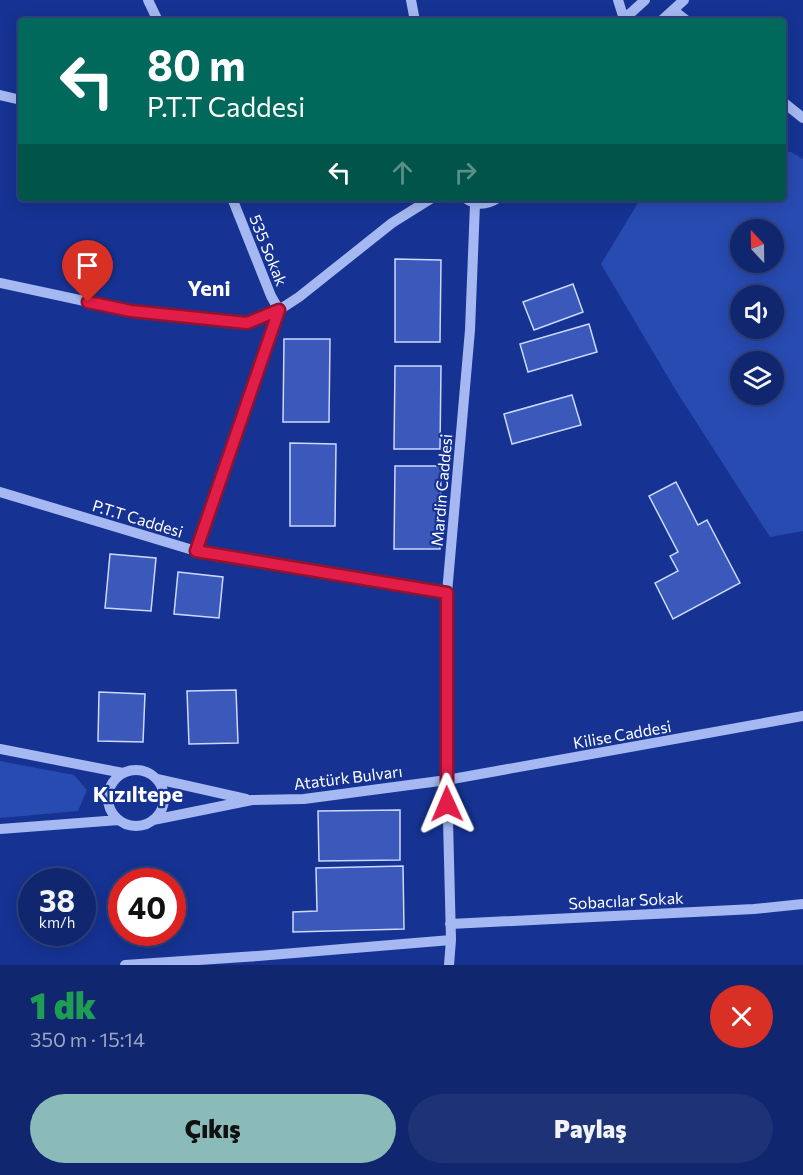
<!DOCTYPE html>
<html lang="tr">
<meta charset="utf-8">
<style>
body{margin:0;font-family:Commissioner,sans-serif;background:#1e3276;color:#f1f3f6;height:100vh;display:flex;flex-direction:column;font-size:22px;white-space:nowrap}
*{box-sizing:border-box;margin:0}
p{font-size:20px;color:#9ca5c2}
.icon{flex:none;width:33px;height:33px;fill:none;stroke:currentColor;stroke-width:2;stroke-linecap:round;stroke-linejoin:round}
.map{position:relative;height:965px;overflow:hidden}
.drawer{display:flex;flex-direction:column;background:#10266e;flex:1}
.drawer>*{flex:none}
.guide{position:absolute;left:18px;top:18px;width:768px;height:183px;border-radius:6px;box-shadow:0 3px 15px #0003,0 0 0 2px #304381;background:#00695c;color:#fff;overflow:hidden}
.needle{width:39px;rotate:338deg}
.fabs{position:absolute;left:730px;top:219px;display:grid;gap:12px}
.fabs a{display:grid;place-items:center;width:54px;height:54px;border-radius:50%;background:#10266e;box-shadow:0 3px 15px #0003,0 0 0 2px #304381;font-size:30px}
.speed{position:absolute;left:18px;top:868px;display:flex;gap:12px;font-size:30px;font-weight:700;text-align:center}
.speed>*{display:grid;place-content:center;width:78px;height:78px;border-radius:50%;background:#10266e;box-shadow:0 3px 15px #0003,0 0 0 2px #304381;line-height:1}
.speed small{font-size:15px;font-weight:400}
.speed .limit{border:9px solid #d22;background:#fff;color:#111}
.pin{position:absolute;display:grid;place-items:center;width:51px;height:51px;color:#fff;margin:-62px -26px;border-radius:50% 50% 50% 0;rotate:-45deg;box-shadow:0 0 6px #0007}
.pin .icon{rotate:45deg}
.me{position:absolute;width:66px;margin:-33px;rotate:359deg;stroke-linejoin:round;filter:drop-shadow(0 0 4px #0008)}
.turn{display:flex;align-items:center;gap:21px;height:126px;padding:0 30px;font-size:27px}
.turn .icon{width:78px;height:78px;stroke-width:2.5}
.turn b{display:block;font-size:42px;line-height:51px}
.lanes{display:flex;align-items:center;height:57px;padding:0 30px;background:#0003;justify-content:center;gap:30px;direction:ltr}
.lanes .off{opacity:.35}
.round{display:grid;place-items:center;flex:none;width:63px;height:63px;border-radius:32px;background:#1e3276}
.overview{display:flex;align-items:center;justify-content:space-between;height:102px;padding:0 30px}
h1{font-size:36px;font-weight:800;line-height:45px;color:#1e9e55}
.cta{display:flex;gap:12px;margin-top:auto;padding:12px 30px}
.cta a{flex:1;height:69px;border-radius:36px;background:#8bbbb9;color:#111;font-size:24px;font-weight:800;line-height:69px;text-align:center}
.cta a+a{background:#1e3276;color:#f1f3f6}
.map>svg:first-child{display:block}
.green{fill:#284bb2;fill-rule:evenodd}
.building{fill:#3a59ba;stroke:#ccd8fc;stroke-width:1.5}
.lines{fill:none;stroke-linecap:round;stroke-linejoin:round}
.minor{stroke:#a5b8f1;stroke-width:10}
.route-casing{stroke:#92132f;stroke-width:15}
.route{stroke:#e11d48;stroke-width:10}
.labels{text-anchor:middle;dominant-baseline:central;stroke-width:4.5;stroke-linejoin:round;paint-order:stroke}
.street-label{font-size:16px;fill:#fff;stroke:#163393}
.district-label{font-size:22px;font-weight:bold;fill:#fff;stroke:#163393}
</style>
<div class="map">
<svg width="803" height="965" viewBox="0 0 803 965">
<rect width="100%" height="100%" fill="#163393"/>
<!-- green -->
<path class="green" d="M783,152h8l12,7v372l-33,6 -95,-148 -74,-125 40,-66h142zM741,230h33v32h-33zM741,296h33v32h-33zM741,362h33v32h-33z
M0,761l74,14 13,15 -9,21 -78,7z"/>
<!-- building -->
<path class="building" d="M395,259l46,1 -1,82h-45z
M573,284l10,28 -49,18 -11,-28z
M589,324l8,28 -69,20 -8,-28z
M284,339h46l-1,83h-46z
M395,366h46l-1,83h-46z
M572,395l9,30 -69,19 -8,-30z
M290,443l46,1 -1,82h-45z
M395,466h46l-1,83h-46z
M676,482l22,43 9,-5 33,63 -67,36 -18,-36 23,-12 -8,-15 8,-4 -29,-56z
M110,554l46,4 -5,53 -46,-3z
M178,572l45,5 -4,41 -45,-4z
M236,690l2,53 -49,1 -2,-53z
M99,692l46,2 -2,48 -45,-1z
M400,810v50l-81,1 -1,-50z
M403,866l1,63 -111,3v-20l24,-1 -1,-43z"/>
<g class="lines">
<!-- minor -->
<path class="minor" d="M148,0l10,21
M411,0l4,21
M618,0l6,19
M673,10l14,11
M622,21l23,-21
M661,21l23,-21
M0,95l21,5
M783,102l20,16
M465,198c11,8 22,7 33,0
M0,283l131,28 116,12 32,-13 20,-13 93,-74 40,-25
M0,492l196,59 251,42
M196,551l83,-241 -8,-14 -39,-98
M0,749l123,24
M108 798a28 28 0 1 1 56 0a28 28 0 1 1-56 0Z
M157,779l89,20
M153,820l99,-20 52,-1 143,-19 356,-64
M0,829l119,-9
M450,924l304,-15 49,-5
M125,965l133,-9 193,-16
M449,965l2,-25 -4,-160v-187l23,-263 5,-126"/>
</g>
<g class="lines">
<!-- route casing -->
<g class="route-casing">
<path id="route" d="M88,302l43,9 116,12 32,-13 -83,241 251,42v211"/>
</g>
<!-- route -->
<use href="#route" class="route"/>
</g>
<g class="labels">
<!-- street labels -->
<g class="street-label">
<text transform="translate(269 250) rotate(68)">535 Sokak</text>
<text transform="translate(441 490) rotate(-85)">Mardin Caddesi</text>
<text transform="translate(138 518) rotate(17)">P.T.T Caddesi</text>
<text transform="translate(622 734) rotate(-10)">Kilise Caddesi</text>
<text transform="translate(348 777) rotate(-7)">Atatürk Bulvarı</text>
<text transform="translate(626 900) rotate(-3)">Sobacılar Sokak</text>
</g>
<!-- district labels -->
<g class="district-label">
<text x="209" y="287">Yeni</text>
<text x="138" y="793">Kızıltepe</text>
</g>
</g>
</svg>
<div class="fabs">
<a><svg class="needle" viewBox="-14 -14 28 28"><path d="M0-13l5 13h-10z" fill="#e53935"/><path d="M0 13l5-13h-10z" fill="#9ca5c2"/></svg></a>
<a><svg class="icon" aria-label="sound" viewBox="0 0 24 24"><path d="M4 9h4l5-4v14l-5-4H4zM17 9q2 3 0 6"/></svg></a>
<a><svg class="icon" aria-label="layers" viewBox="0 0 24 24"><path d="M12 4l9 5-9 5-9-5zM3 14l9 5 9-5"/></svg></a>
</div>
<div class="speed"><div>38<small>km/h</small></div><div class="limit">40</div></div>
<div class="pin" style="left:88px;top:302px;background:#d93025"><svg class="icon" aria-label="arrive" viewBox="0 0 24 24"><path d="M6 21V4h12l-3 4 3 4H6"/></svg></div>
<svg class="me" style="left:447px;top:804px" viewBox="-20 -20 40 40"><path d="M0-17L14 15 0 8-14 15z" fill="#e11d48" stroke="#fff" stroke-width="4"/></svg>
<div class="guide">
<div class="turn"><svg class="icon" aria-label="left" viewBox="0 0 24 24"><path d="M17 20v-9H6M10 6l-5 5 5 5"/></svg><div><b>80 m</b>P.T.T Caddesi</div></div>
<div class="lanes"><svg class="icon" aria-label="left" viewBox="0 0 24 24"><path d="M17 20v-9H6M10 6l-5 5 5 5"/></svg><svg class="icon off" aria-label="ahead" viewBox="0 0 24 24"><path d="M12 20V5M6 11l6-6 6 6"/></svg><svg class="icon off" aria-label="right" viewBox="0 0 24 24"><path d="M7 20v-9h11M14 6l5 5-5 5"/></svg></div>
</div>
</div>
<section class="drawer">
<div class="overview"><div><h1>1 dk</h1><p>350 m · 15:14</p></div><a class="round" style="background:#d93025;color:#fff"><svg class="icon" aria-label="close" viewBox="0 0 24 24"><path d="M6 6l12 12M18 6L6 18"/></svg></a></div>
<div class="cta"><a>Çıkış</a><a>Paylaş</a></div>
</section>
